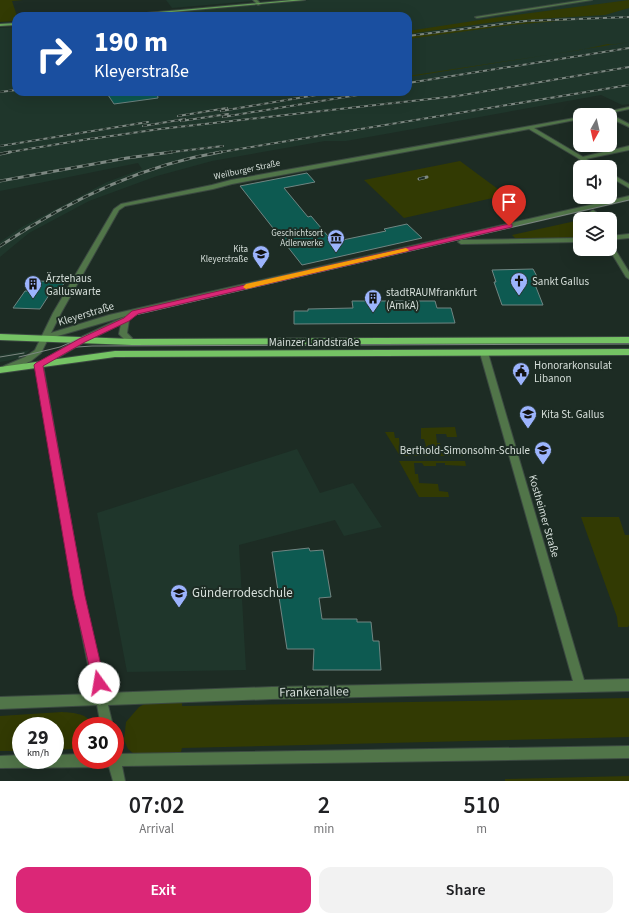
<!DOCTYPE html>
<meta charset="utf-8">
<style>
body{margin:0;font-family:"Source Sans 3",sans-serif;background:#f2f2f2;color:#202124;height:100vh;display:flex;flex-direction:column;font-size:15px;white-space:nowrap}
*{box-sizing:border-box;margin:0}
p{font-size:13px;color:#757577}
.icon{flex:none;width:22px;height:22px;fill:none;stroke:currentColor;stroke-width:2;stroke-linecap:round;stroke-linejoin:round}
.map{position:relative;height:781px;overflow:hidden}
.sheet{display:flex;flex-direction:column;background:#fff;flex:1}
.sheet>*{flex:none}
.hud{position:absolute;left:12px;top:12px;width:400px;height:84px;border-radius:12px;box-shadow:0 4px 16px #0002;background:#1a4fa0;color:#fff;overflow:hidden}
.needle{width:26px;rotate:188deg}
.fabs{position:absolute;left:573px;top:108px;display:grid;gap:8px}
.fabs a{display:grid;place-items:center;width:44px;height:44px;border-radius:8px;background:#fff;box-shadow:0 4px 16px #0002;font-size:20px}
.speed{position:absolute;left:12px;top:717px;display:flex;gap:8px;font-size:20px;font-weight:700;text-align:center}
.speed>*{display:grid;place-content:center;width:52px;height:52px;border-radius:50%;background:#fff;box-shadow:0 4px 16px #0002;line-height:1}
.speed small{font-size:10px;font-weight:400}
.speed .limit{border:6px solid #d22;background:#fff;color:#111}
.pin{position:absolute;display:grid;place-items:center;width:34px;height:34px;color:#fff;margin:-41px -17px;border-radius:50% 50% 50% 0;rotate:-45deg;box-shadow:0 0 4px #0007}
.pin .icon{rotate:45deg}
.me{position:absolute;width:44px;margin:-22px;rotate:347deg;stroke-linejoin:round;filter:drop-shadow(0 0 3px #0008)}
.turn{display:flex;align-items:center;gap:14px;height:84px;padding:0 16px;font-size:18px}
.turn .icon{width:52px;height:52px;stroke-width:2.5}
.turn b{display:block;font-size:28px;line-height:34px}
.eta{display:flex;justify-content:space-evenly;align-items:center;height:68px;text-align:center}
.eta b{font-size:24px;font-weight:600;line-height:28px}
.primary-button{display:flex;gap:8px;margin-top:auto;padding:8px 16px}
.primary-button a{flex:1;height:46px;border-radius:12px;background:#db2777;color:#fff;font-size:16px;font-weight:600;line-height:46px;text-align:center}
.primary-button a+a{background:#f2f2f2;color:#202124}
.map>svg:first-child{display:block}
.built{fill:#1f362b}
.green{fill:#323a03}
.building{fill:#0d5a51;stroke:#708582}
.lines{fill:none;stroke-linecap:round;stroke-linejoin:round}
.pedestrian-casing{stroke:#3b4941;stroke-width:2}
.minor-casing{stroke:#3b4941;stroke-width:2}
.tertiary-casing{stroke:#3b4941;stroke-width:2}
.secondary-casing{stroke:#3b4941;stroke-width:2}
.primary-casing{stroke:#3b4941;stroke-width:2}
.pedestrian{fill:#517549;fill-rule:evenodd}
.minor{fill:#517549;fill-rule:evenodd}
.tertiary{fill:#517549;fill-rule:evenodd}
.secondary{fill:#65a159;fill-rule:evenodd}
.primary{fill:#75c364;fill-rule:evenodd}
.tram{stroke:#7d8882;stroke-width:1}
.rail-far1-casing{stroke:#7d8882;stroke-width:2}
.rail-casing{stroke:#7d8882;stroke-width:3}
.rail-far1{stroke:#1d2c24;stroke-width:1.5;stroke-dasharray:4;stroke-linecap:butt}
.rail{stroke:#1d2c24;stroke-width:2;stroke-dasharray:6;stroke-linecap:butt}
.route{fill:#db2777;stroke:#8e194d}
.slow{fill:#f59e0b}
.labels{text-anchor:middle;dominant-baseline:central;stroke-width:4;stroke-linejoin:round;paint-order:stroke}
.far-street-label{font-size:9px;fill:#d6dfda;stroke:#1d2c24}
.far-poi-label{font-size:9px;fill:#d6dfda;stroke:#1d2c24;text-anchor:end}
.poi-label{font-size:11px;fill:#d6dfda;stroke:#1d2c24;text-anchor:start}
.street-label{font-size:11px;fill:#d6dfda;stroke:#1d2c24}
.near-poi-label{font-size:13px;fill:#d6dfda;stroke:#1d2c24;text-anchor:start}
.near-street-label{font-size:13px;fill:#d6dfda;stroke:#1d2c24}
</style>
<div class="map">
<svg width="629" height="781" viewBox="0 0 629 781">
<rect width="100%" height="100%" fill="#1d2c24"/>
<!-- built -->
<path class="built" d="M166,0h86l1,1 -81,7z
M309,0h320v104l-7,1 -21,-10 -210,38 -45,8h-21l-113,20 -55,15 -68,25 -60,32 -29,24v-15l22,-15 85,-45 35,-13 -4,-6 -138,28v-163l16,-1v65h392v-76h-269z
M30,350l-8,8 -22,4v-7z
M297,449l23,44 33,-10 29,44 -38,9 -9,-16 -96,25 7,125 -119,2 -30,-159z"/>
<!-- green -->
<path class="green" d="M0,0h23l-11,1 5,15 -1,5 -16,1z
M629,0v8l-24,7 -102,6 -95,13v-3l85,-13z
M591,18l-79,7 -104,14v-2l91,-13z
M629,42l-221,35v-1l172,-26 28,-6 4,1z
M460,161l46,34 -102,23 -40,-38z
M580,220v18l-64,1 -4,-4z
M455,427l2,10h-10l-1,-3h-10l1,9h3l2,7h21l1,6h-29l-2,-11h-5v11h-28l-15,-24h9l1,6h4l1,14h6l1,3h9v-3h8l-1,-5 3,-1 -2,-7h-3v-11z
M399,461h66l1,5 -21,-1v-2h-9v3h-12l-2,-3h-8l1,11h3l1,9 19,1 1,7 9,1 1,5h-30z
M581,517h38l6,18h4v90l-1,2h-10l-1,-10z
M629,698v39l-447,11 -2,8 -41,2 -11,-9 -4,-9 2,-18 13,-15 13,-7 30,-1v7z
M62,712c12,1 26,1 31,14h-12v19l-8,4 -18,1v-24h-34v25h-21v-35z
M629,776v5h-124v-2z"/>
<!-- building -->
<path class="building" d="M106,92h51l1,6 -44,6z
M307,173l8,9 -31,6 24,29 3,-1 22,26 53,-11 -2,-2 23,-5 15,14 -120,27 -62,-79z
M533,269l7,13h-6l9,23h-41l-8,-23h2l-4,-12z
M39,281l26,1 -7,10h-7l-11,17 -27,-1 12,-17h7z
M352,301h83l2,7h14l4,15 -161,1v-13h14v-2l45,-1z
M309,548l1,3 13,-1 8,47 -12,1 3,21h35v3h14l2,19h6l2,29h-68l1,-21h-27l-15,-97z"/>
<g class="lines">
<!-- pedestrian casing -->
<g class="pedestrian-casing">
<path id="pedestrian" d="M608,115h4l17,9v3l-19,-9v-3z
M629,146v4l-48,10 -3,-2z
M593,210l3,2 3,7h-6l-3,-7z
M580,238v4l-119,2 -3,-2 3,-2z"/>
</g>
<!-- minor casing -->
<g class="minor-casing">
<path id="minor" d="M253,0h4l4,4 -3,1z
M584,0h8l-115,18 -2,-1z
M629,107v2l-28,6h-9z
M580,117v2l-46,9 66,39h-7l-64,-38 -297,55 -19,5 -88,17 -6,4 -58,103 -20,40 -10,8 -21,9h-3l-4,-2 1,-2 21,-9 10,-7 18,-37 61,-104 7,-5 91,-19 19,-5z
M610,173l19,11v4l-19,-11z
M629,234v4l-19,2v-4z
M610,244l3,2 16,26v7l-3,-2 -17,-28h1z
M481,351h6l1,2 96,327 45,-1v12l-357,8 -164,6 5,21h-12l-4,-21 -97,4v-12l94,-3 -20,-98 -39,-231 4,-2 4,2 41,231 22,97 166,-6 301,-6 -93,-328z
M629,746v12l-507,8 3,15h-12l-4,-14 -109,1v-12l21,-1v5h34v-5l26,-1v6h34v-6z"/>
</g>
<!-- tertiary casing -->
<g class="tertiary-casing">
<path id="tertiary" d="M629,196v4l-493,114 -7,6 -2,13 9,9 -1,2h-6l-10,-10 2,-10 -36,18 -43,25h-6l-1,-2 44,-27 47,-22 -82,24 -4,-2 1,-2 68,-21z"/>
</g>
<!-- secondary casing -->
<g class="secondary-casing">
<path id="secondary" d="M292,0h13l-178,16h-14z
M16,23v2l-16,1v-2z"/>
</g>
<!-- primary casing -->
<g class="primary-casing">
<path id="primary" d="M0,334l132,5 497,-2v6l-497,2 -132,-5z
M629,349v6l-514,2 -115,16v-6l115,-16z"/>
</g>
<!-- pedestrian -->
<use href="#pedestrian" class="pedestrian"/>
<!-- minor -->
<use href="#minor" class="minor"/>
<!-- tertiary -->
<use href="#tertiary" class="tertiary"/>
<!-- secondary -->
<use href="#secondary" class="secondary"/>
<!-- primary -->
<use href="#primary" class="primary"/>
<!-- tram -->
<path class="tram" d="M63,348l29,-2 537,-2
M0,357l24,-4
M19,357l41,-10 71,-31 498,-116"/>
<!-- rail-far1 casing -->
<g class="rail-far1-casing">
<path id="rail-far1" d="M408,36l118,-15 103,-4
M408,83l221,-35
M0,92l16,-2
M221,111l113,-19
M178,116l49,-8
M223,117l153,-25
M181,121l47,-7
M143,126l42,-7
M90,139l70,-10 297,-33 172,-29
M0,146l148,-24
M4,153l91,-15
M164,153l59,-7
M215,153l414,-68"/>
</g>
<!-- rail casing -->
<g class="rail-casing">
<path id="rail" d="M0,154l10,-2
M419,179l8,-2
M0,181l127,-23 45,-6
M0,246c66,-44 142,-81 221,-94"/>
</g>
<!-- rail-far1 -->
<use href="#rail-far1" class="rail-far1"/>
<!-- rail -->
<use href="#rail" class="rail"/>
</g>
<!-- route -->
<path class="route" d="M509,224h3v3l-374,87 -9,7 -44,21 -42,24 42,230 20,87 -2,4 -4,2 -5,-2 -21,-91 -39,-231 2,-2 43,-24 45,-21 8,-7z"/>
<!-- slow -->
<path class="slow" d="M406,248l3,2 -1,1 -162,38 -3,-2 3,-3z"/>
<!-- icons -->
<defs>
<g id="museum-pin" transform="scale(0.9)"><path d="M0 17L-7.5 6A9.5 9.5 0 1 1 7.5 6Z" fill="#9cb4fd" stroke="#1d2c24"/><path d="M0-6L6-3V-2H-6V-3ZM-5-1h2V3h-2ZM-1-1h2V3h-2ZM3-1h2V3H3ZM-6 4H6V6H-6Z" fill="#111"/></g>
<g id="school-pin" transform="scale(0.9)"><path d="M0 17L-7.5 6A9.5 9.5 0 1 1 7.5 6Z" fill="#9cb4fd" stroke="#1d2c24"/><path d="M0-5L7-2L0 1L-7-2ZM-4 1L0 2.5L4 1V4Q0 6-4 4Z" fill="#111"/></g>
<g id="church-pin" transform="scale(0.9)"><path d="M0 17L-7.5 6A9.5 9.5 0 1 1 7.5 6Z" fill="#9cb4fd" stroke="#1d2c24"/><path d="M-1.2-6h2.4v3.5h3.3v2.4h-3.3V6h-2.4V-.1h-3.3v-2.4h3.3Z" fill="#111"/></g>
<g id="building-pin" transform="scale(0.9)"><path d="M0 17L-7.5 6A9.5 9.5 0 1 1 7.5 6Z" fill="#9cb4fd" stroke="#1d2c24"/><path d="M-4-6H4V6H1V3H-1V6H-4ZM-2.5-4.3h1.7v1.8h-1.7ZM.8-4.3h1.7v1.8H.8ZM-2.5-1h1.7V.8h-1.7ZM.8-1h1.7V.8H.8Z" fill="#111"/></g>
<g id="civic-pin" transform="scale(0.9)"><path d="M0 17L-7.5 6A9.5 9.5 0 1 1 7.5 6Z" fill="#9cb4fd" stroke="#1d2c24"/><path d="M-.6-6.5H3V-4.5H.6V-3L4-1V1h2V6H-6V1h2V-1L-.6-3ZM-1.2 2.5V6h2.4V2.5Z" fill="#111"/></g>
</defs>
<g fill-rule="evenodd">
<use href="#museum-pin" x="336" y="238"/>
<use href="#school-pin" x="261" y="254"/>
<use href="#church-pin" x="519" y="281"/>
<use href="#building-pin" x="33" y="284"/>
<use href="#building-pin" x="373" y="298"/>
<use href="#civic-pin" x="521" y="371"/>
<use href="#school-pin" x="528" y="414"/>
<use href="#school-pin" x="543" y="450"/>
<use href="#school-pin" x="179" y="593"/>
</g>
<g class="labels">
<!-- far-street labels -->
<g class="far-street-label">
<text transform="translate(247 170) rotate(-12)">Weilburger Straße</text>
</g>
<!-- far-poi labels -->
<g class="far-poi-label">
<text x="323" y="233">Geschichtsort<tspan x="323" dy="10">Adlerwerke</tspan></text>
<text x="248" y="249">Kita<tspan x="248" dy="10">Kleyerstraße</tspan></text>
</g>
<!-- poi labels -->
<g class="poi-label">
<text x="46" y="278">Ärztehaus<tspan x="46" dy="13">Galluswarte</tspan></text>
<text x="532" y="281">Sankt Gallus</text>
<text x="386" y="292">stadtRAUMfrankfurt<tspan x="386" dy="13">(AmkA)</tspan></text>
<text x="534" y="365">Honorarkonsulat<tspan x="534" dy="13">Libanon</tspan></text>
<text x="541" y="414">Kita St. Gallus</text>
<text x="530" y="450" text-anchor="end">Berthold-Simonsohn-Schule</text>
</g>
<!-- street labels -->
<g class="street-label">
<text transform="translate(86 314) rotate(-17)">Kleyerstraße</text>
<text x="314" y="342">Mainzer Landstraße</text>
<text transform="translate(544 516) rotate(74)">Kostheimer Straße</text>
</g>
<!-- near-poi labels -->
<g class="near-poi-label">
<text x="192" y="593">Günderrodeschule</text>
</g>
<!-- near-street labels -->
<g class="near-street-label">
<text transform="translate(314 692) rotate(-1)">Frankenallee</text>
</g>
</g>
</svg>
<div class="fabs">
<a><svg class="needle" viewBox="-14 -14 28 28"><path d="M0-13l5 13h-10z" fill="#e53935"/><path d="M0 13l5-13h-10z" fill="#757577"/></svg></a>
<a><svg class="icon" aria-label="sound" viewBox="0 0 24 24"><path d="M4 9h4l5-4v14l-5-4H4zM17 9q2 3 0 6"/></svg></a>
<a><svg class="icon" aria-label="layers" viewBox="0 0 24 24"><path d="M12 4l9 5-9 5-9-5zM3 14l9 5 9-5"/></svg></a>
</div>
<div class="speed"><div>29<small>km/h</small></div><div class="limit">30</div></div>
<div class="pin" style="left:509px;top:226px;background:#d93025"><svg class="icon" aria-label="arrive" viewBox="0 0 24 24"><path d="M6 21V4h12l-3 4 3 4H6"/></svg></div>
<svg class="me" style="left:99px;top:683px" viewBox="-20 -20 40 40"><circle r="19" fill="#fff"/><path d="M0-13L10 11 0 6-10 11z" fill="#db2777"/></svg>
<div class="hud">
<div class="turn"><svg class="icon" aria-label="right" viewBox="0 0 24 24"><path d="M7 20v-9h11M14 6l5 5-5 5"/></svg><div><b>190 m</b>Kleyerstraße</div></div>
</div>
</div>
<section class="sheet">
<div class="eta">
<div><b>07:02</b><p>Arrival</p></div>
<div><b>2</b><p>min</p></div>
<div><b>510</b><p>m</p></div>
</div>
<div class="primary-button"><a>Exit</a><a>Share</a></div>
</section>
